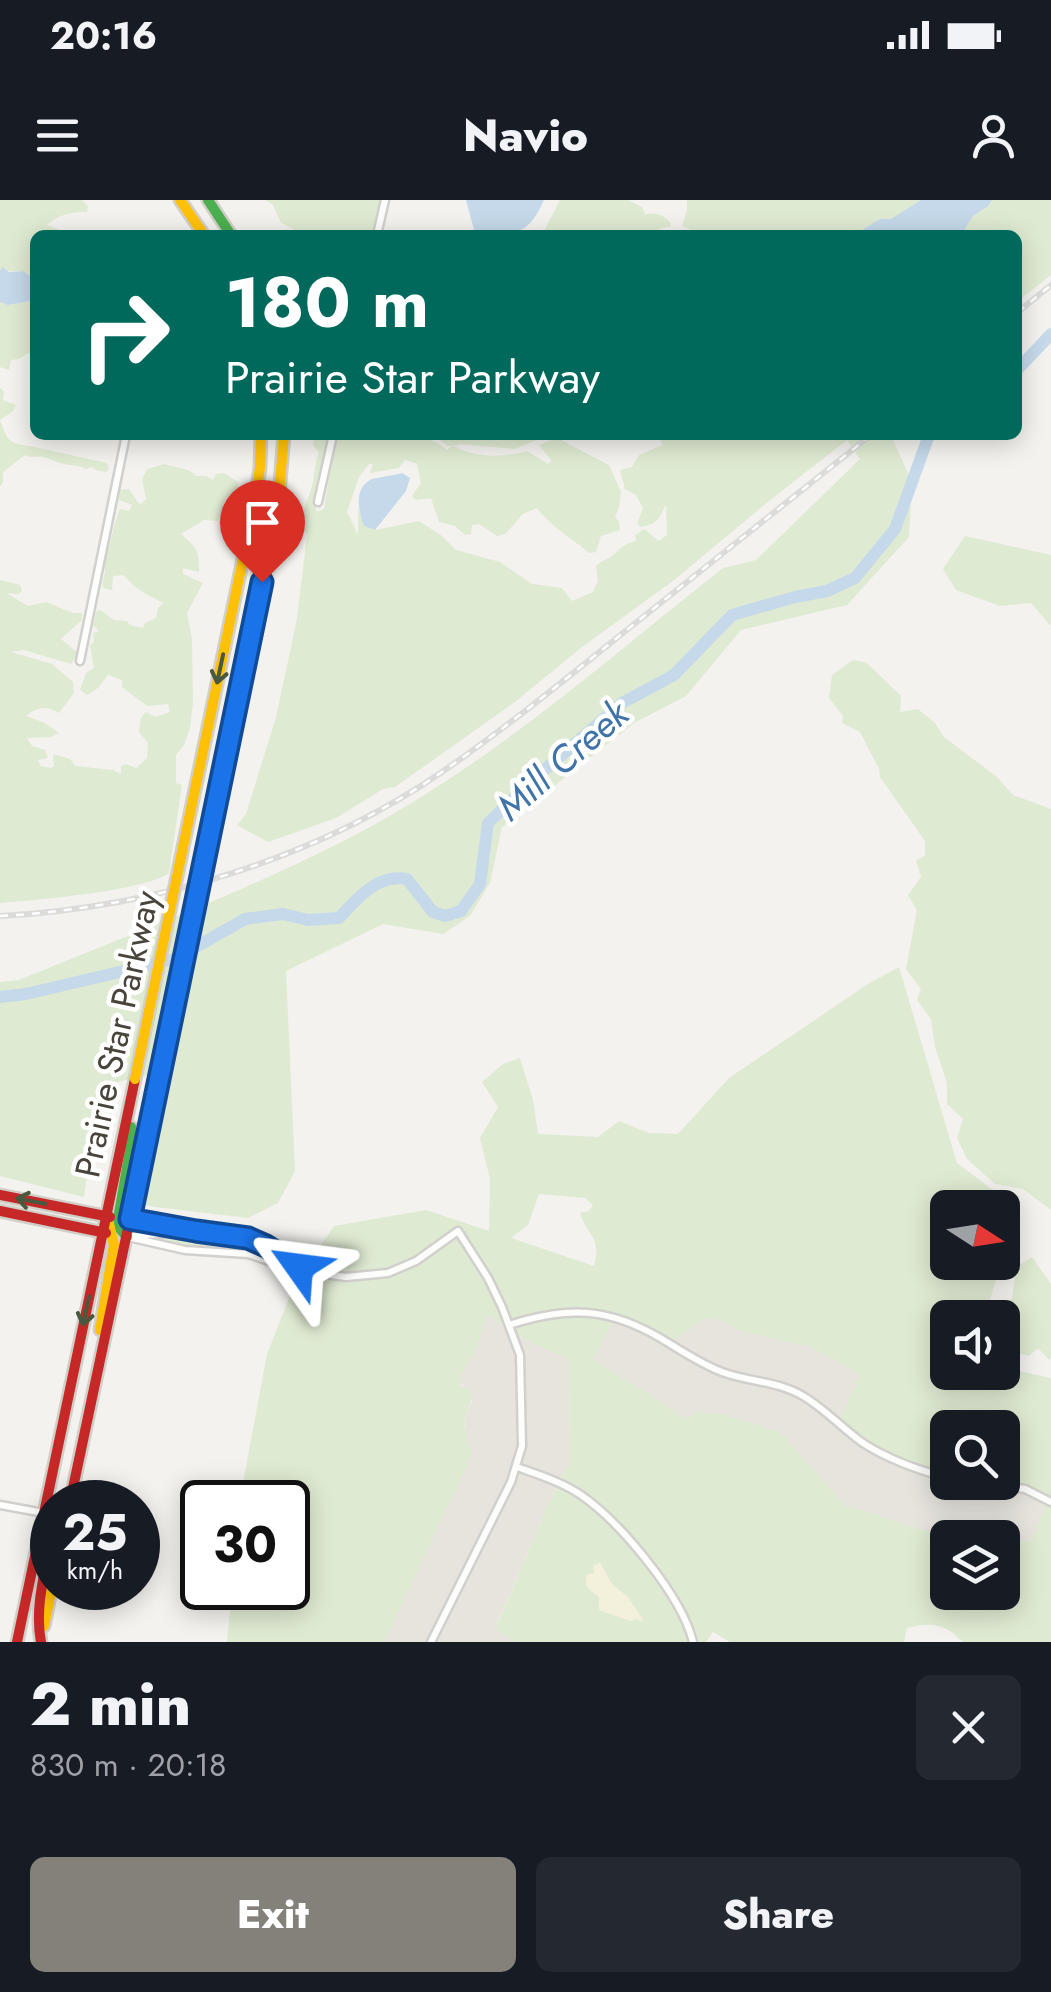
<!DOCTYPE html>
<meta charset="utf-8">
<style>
body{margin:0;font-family:Jost,sans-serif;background:#242831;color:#f1f3f6;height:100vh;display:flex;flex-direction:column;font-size:38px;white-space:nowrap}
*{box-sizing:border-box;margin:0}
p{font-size:32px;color:#9ea1a6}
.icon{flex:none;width:55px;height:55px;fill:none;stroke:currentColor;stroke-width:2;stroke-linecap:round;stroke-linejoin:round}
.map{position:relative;height:1442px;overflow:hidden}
.drawer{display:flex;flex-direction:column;background:#171b24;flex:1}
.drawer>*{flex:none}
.hud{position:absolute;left:30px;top:30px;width:992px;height:210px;border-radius:15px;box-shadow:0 5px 25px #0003;background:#00695c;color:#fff;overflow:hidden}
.needle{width:65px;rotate:102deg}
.tools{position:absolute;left:930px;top:990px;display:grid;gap:20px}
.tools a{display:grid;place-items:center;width:90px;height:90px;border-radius:15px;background:#171b24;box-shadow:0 5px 25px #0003;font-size:50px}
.speed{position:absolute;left:30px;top:1280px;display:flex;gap:20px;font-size:50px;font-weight:700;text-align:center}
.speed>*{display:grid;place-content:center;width:130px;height:130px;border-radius:50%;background:#171b24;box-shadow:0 5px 25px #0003;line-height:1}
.speed small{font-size:25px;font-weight:400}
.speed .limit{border:5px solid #111;border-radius:15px;background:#fff;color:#111}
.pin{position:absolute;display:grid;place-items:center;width:85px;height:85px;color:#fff;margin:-102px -42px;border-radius:50% 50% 50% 0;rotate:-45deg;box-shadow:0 0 10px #0007}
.pin .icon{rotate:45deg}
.me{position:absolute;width:110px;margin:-55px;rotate:301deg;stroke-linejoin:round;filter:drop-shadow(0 0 8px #0008)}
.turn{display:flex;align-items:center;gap:35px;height:210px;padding:0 30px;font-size:45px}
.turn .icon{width:130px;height:130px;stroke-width:2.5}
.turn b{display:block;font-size:70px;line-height:85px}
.round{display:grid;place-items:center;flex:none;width:105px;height:105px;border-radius:15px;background:#242831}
.head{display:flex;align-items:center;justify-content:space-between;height:170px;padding:0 30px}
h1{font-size:60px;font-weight:800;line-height:75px}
.button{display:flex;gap:20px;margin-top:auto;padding:20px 30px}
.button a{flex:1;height:115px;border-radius:15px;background:#84817a;color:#fff;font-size:40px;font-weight:800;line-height:115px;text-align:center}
.button a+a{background:#242831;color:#f1f3f6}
.status{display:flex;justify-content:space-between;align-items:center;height:70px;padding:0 50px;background:#171b24;direction:ltr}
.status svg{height:28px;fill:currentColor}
header{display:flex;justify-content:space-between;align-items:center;height:130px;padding:0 30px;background:#171b24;font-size:45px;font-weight:800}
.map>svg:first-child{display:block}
.residential{fill:#e6e4dd}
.green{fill:#dfead2;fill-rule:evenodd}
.sand{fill:#f3f0dc}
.water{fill:#c5d9ea}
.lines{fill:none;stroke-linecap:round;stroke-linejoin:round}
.river{stroke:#c5d9ea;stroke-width:12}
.street-casing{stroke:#d1d0cc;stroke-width:11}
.fast-casing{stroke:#d1cfc7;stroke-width:15}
.slow-casing{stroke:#d1cfc7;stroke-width:15}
.jam-casing{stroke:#d1cfc7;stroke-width:15}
.street{stroke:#fdfdfc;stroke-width:6}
.fast{stroke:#4caf50;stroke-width:10}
.slow{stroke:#ffc107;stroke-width:10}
.jam{stroke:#c62828;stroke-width:10}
.rail-casing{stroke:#dbdbda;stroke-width:6}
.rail{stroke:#fff;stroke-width:2.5;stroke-dasharray:8;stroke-linecap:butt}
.fast-bridge-casing{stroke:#d1cfc7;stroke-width:15;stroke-linecap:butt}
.slow-bridge-casing{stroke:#d1cfc7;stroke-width:15;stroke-linecap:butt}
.fast-bridge{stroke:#4caf50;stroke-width:10}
.slow-bridge{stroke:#ffc107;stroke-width:10}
.oneway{stroke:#49593f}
.route-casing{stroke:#114b97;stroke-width:25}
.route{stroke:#1a73e8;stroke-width:18}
.labels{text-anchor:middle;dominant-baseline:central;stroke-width:9;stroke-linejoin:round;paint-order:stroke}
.street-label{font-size:35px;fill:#48443b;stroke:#fff}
.water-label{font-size:38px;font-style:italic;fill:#4074a8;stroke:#fff}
</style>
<div class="status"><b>20:16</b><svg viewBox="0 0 49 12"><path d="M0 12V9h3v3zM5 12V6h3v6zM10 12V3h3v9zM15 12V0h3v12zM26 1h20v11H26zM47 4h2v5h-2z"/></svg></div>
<header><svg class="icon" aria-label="menu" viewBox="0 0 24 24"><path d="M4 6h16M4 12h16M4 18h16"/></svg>Navio<svg class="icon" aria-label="person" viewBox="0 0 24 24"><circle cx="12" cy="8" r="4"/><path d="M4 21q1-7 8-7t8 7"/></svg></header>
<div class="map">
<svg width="1051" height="1442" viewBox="0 0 1051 1442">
<rect width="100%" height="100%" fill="#f3f2ee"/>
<!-- residential -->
<path class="residential" d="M487,1114l40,27 42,17 1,105 -16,28 -59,137 21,14h-132l88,-187 -7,-20v-18l7,-16 -13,-22 4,-11 10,-14z
M706,1118l14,2 22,11 69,16 50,28 -24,51 23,20 33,18 42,16 87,11 25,11 -15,39 -103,-9 -84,-27 -65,-73 -94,-14 -93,-59 19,-38 19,7 33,19z"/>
<!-- green -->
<path class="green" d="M0,0h82l6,6 -1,6c-16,0 -28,2 -40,13l16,6 3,4h-31v45l-12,-9h-23z
M265,0h116l-8,35h-77l-3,-6 -12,-6 -8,-18z
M560,0h68l14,7 3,8c11,-4 18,0 26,8l-1,4 -9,1 -5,5 -7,2h-107z
M687,0h364v75l-33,26v-66h-317l4,-3 -11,-1 -12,-5 5,-16z
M35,94v61l-7,-2 -9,6 -8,1 -2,10 -9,-3v-65l9,3 21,-4z
M0,188l4,3 -1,9 13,5 -3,6 -13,9c7,19 8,24 30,26l77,17 2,6 -3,3 -8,-1 -7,-4 -5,2c-9,-5 -17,-3 -25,-6 -14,-4 -15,-8 -32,-6l-4,-2 -22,17v10l-3,5z
M314,235h17l-15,67v10l8,-3 12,-74c32,0 88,-8 111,15l5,-4h-4l-16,-11h116l-33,14 -55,-5 -7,2c25,12 48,12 74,5l21,13 4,-3 -13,-16 18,-7 52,27 12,27 -2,15 -4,10 4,5 1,8 -19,6 -5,16 -7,1c-17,-15 -39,-27 -52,-45l-14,6 -18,20 -8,2 -18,-12 -7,1 -1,9 -6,1 -10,-9 -16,-4 -8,-24 -15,2 -4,-4 9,-13 -4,-19 -12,-4 -6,8 -29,5 3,-9h-4l-10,13 -12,35 11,23v-28l6,19 11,4 44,-9 23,15 14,14 44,12 32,22 30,4 10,13 21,-9 5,-11 -2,-15c6,-6 11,-6 17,-11 10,-8 9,-10 23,-14l-1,-6 9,-6 15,12 8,-6 -1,-31c-6,14 -8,20 -25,23l-4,-3 6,-16 -7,-13 -11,-6 -5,-19 12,-3 7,-12 24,-10 -5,-10h233l21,47 -3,55 -62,68 -106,25 -55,66 -52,27 -132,104 -12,56 -20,33 -27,18 -60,-10 -97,47 9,200 -17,32 -30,15 -93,-11 -21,-5 27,-130 -61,14 -16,111 -84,-21v-194l19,-2c117,-48 238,-92 349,-152 129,-70 241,-170 355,-260l33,-8 104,-101 -13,-19 -78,61 -96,80 -91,66 -67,55 -120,85 -12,2 -47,29 -68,24 -31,-17 9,-11 30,-97 21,-98 10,-84c-11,-19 1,-31 5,-49 3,-12 2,-22 7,-33l-6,-8z
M165,264c12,5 22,2 31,12h10l7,4 3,-6 8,-1 14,9v9l-12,7 -8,23 -14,-1 -23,14c16,14 18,16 18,38l-16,-4v6l20,9 -16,30 5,26 1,64 -3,25 -6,17 -8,10v28l6,2 -13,88c-24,18 -134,27 -169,30v-323l20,5 2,6 -4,3 -12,-1 22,13 18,-4 27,11h9v7l-21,19 17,14 -7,11 -47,-14 -13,2 41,12 21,18 1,11 -15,20c-12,-8 -22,-6 -33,3l19,7 14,10 -8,4 -24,1 5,8 13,4 3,8 -10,2 3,6 10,2 3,-2 -1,-12 17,5 5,7 38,4 8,4v-8l5,-2 10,4 11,-10 1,-15 -9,-11 2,-14 5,-6 9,5 15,-5 -2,-8 -21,2 -25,-19v-7l-14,-5 -10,13 -11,7 -7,-5 6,-17 8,-5 -4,-23 4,-3 -1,-9 6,-2 -6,-6 3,-13 4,-2 14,10 13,1 3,4 13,3 2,-5 11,-5 2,-10 6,-5c-15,-7 -29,-13 -40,-28l-11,1 -1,14 -9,-2c-2,-9 5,-16 1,-26 7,-17 9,-37 16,-53l9,2 3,-6 -13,-5 1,-10 9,-1 11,16 6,-6 -4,-20 5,-10z
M965,336l86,19v71l-20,-23 -31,3 -44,-16 -13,-21z
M853,460l14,3 34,33 -1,16 18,-3 17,14 9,14 53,40 16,18 38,14v401l-28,-21 -28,-5 -28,-25 -10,-21 6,-19 -16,-15v-21l-12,-36 -4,-28 -14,-19 4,-11 -15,-20 11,-59 -9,-15 13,-18 -5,-17 9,-4v-15l-45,-64 -1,-8 -19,-37 -18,-9 1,-7 -14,-18 3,-23z
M899,767l58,196 53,40 -3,41 -4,14 -1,-50h-54v54l53,1 -16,54 -37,1 -1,52 -15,-2 38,9 -11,-4 43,-1 1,-7 20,7 28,6v264h-88c-19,-19 -30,-20 -56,-14l-3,14h-174l-17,-10 -7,10h-190l-21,-13 59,-138 16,-28 -1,-104 -42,-18 -39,-26c-6,13 -9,28 -15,40 -7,12 -14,16 -12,30l12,8c-1,9 -6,17 -8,26 -2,13 4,24 7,36l-88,187h-157l5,-54h56v-86h-48v-3l27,-145 28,-71 39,-57 92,-16 63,21 1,-52 -10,-41 18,-31 -16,-25 21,-18 17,-6 13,42 5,34 60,3 21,-16 30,12 29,1 51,-56 139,-94zM539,994l46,4 8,7 -4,6 -9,2c7,23 22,23 14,53l-83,-28 17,-13zM706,1118l14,2 21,11 70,16 49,28 -23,51c31,27 69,50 110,56l1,-54h54v54l-48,1 68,8 24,11 -14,39 -29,-2 -1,53h-54v-54l40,-1 -59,-5 -84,-27 -65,-73 -55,-17 -27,-3 -12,6 -93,-59 19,-38 19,7 33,19z
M184,1036l59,3 11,4 39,22v2l-49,-16 -56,-5 -38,-8z
M1032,1057l19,27v74l-2,2 -11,-12 -9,8 -26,-7v-17l6,-1 -11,-29 14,-3 4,-32z"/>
<!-- sand -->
<path class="sand" d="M600,1362l12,22 15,12 16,23 -1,3 -6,-3 -6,2 -31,-11v-13c-11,-7 -14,-10 -13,-22l8,-2 -1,-7z"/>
<!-- water -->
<path class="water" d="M466,0h78c-16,36 -29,35 -66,35l-4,-5z
M921,0h71l-4,6 -15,10 -12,19h-100l1,-5 18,-11h11z
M3,67l6,5 14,-1 12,9 -1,14 -4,7 -22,4 -8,-3v-31z
M402,273l8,5 -4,13 -31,39 -11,-4c-5,-14 -11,-36 6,-46 3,-2 26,-5 32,-7z"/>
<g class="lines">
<!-- river -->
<path class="river" d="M1018,169l33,-35
M0,797l26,-3 149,-35 70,-40 38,-5 25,6 31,-2c19,-20 38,-44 68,-39l26,33 12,4 16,-5 19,-27 8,-61 46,-44 88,-76 52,-28 58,-60 63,-18 32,-6 28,-13 40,-49 34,-94"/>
<!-- street casing -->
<g class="street-casing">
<path id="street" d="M377,35l8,-35
M318,302l15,-67
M80,461l46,-226
M130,1019l66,12 52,6 55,31
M133,1036l52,-4
M128,1037l57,13 63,4 48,16 50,7 42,-4 28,-12 42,-30 30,47 14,29 18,48 2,91 -11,36 -80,160
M509,1125c59,-19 99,-18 153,14 20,12 39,25 60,33 27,10 56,9 81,24 22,13 39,32 60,47 26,17 55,27 85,35
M517,1267c22,8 45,15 64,28 39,27 101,101 112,147
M980,1282l45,7 26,13
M0,1305l44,8"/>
</g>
<!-- fast casing -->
<g class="fast-casing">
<path id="fast" d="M208,0l23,35
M127,1037l-7,-8 -2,-10 12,-69 1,-23"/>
</g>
<!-- slow casing -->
<g class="slow-casing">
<path id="slow" d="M180,0l24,35
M208,650l70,-344 6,-71
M181,657l73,-351 6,-38 1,-33
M100,1130l14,-85 -6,-26
M44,1426l8,-40"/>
</g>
<!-- jam casing -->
<g class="jam-casing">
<path id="jam" d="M0,995l110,22
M0,1011l106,22
M70,1302l91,-430
M17,1442l118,-563
M41,1442c-7,-36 5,-72 11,-108"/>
</g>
<!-- street -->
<use href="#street" class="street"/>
<!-- fast -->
<use href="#fast" class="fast"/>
<!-- slow -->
<use href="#slow" class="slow"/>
<!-- jam -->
<use href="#jam" class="jam"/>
<!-- rail casing -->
<g class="rail-casing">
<path id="rail" d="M1018,112l33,-27
M0,716c153,-8 315,-57 442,-144 64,-44 125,-94 186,-143 81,-65 162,-129 243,-194"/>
</g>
<!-- rail -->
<use href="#rail" class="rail"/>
<!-- fast-bridge casing -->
<g class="fast-bridge-casing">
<path id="fast-bridge" d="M161,872l47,-222"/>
</g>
<!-- slow-bridge casing -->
<g class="slow-bridge-casing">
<path id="slow-bridge" d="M135,879l46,-222"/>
</g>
<!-- fast-bridge -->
<use href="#fast-bridge" class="fast-bridge"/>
<!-- slow-bridge -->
<use href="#slow-bridge" class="slow-bridge"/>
</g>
<!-- one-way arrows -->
<defs><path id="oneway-shaft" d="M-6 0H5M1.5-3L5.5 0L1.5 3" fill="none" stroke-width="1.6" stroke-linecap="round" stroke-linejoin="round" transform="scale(2.5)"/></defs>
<g class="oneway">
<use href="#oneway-shaft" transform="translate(220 469) rotate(102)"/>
<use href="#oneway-shaft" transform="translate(31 1001) rotate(-169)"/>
<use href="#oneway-shaft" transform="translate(86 1111) rotate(102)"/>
</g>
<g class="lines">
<!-- route casing -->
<g class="route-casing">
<path id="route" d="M262,382l-132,637 66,12 52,7 18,8 33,21"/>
</g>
<!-- route -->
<use href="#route" class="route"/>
</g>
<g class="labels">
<!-- street labels -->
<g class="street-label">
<text transform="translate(117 834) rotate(-78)">Prairie Star Parkway</text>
</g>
<!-- water labels -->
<g class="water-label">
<text transform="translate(562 560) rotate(-41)">Mill Creek</text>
</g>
</g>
</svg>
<div class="tools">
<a><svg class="needle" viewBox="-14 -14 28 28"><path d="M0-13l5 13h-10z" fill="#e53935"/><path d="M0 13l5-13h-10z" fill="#9ea1a6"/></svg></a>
<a><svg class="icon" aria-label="sound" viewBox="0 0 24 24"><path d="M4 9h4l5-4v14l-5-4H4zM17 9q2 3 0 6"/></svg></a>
<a><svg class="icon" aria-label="search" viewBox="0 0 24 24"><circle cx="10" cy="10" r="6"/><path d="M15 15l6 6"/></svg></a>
<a><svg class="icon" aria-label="layers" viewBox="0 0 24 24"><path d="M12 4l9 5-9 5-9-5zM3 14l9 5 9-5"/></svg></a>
</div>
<div class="speed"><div>25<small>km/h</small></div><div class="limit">30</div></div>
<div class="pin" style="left:262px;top:382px;background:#d93025"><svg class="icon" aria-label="arrive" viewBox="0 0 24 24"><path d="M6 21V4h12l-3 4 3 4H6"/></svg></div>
<svg class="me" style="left:299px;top:1067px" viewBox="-20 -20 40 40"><path d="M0-17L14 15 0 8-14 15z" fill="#1a73e8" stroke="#fff" stroke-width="4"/></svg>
<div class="hud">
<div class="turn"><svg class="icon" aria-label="right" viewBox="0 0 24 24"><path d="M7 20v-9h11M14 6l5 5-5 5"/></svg><div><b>180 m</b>Prairie Star Parkway</div></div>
</div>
</div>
<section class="drawer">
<div class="head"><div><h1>2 min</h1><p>830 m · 20:18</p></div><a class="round"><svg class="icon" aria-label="close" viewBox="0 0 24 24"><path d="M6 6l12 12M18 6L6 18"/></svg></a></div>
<div class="button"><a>Exit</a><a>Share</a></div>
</section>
